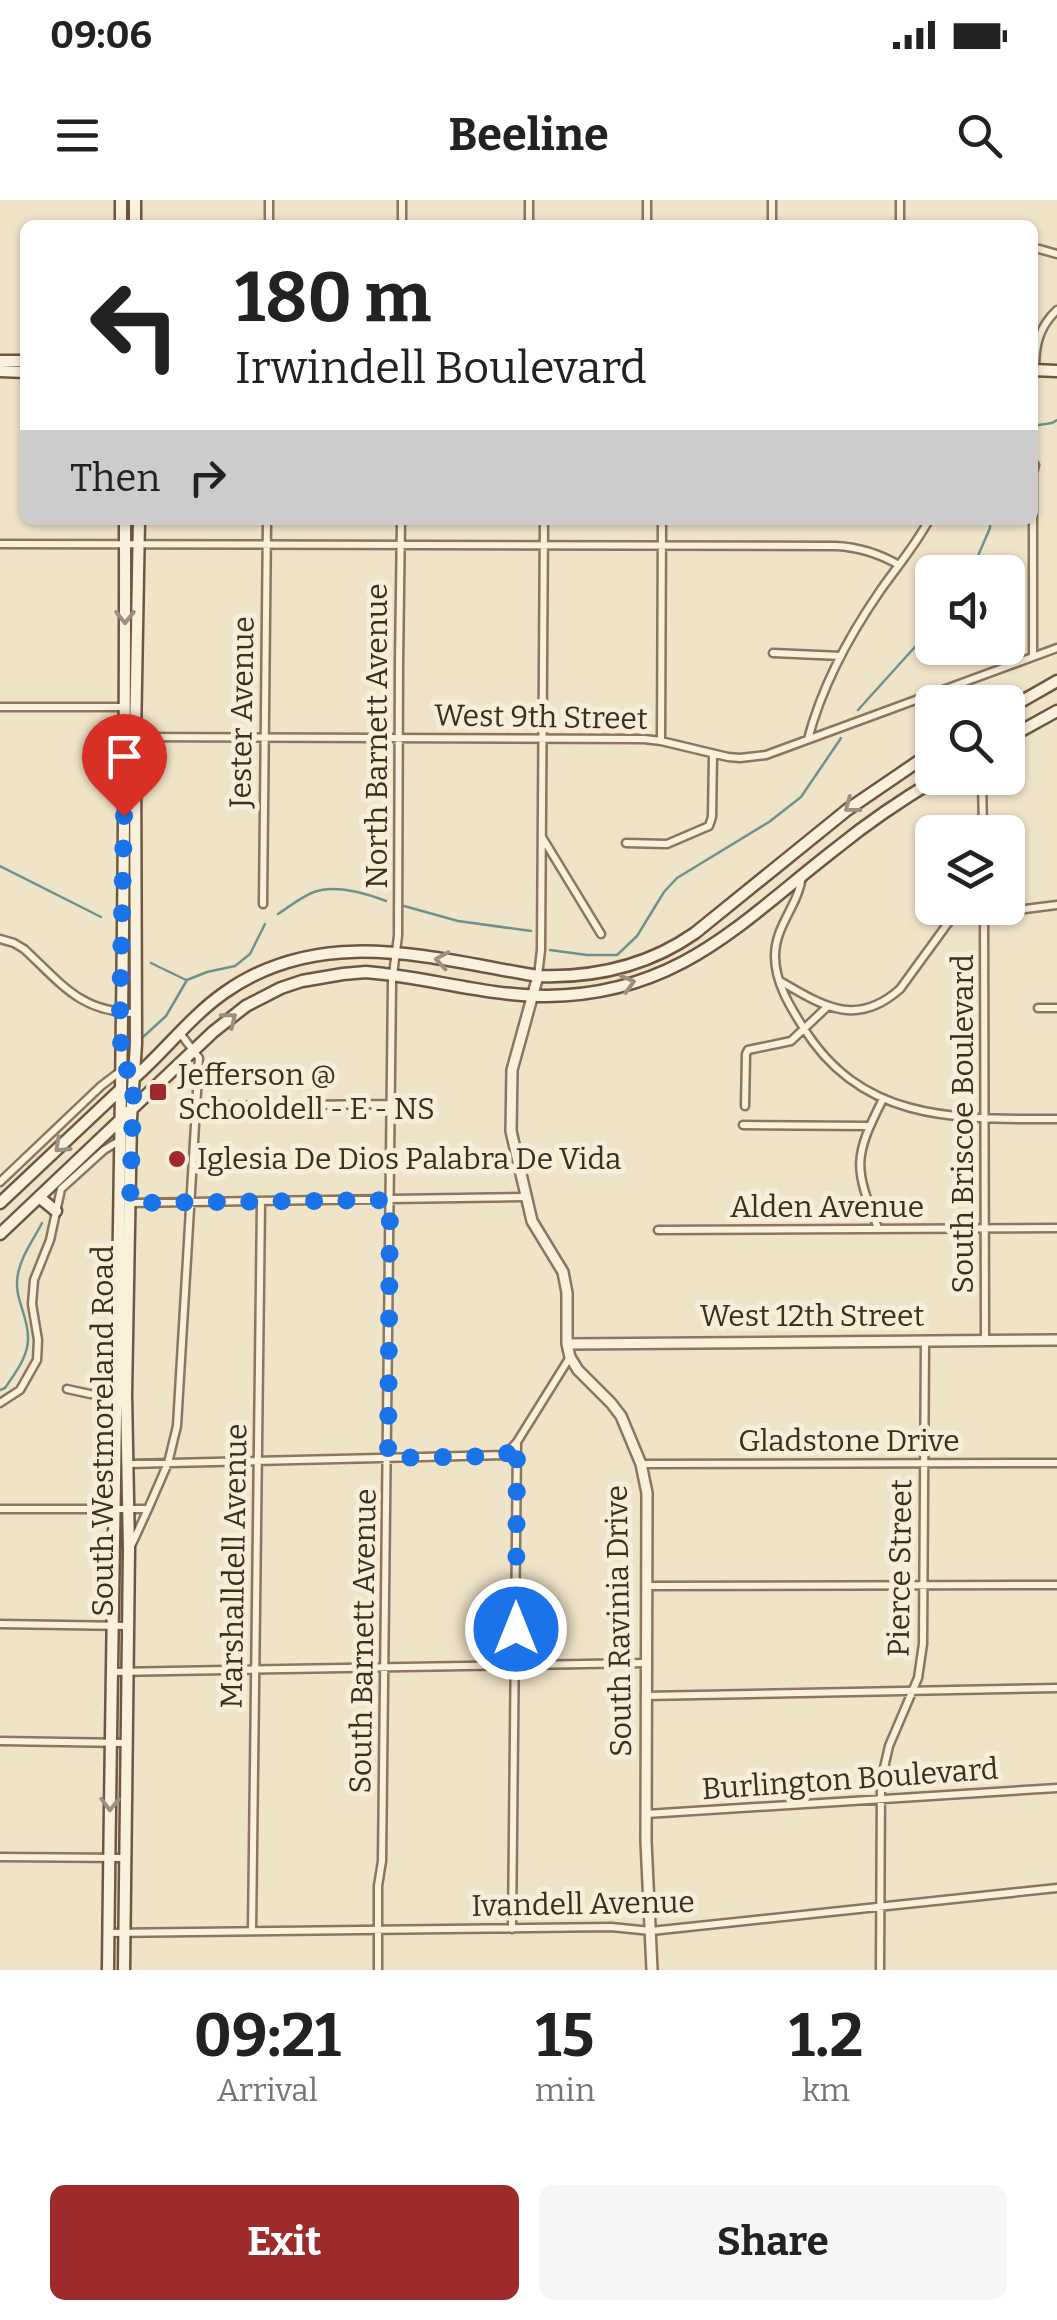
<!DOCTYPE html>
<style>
body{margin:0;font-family:Bitter,serif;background:#f6f6f6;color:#222;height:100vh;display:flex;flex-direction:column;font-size:38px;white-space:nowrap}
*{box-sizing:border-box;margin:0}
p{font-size:32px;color:#767676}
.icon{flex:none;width:55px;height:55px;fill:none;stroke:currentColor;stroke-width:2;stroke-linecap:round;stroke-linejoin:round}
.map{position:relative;height:1770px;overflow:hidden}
.side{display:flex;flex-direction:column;background:#fff;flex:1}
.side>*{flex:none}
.banner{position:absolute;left:20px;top:20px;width:1018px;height:305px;border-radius:15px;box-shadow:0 2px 8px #0004;background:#fff;color:#222;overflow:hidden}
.tools{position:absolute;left:915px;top:355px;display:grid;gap:20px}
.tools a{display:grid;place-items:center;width:110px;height:110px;border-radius:15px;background:#fff;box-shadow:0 2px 8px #0004;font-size:50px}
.pin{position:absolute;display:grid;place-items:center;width:85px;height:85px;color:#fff;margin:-102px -42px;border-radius:50% 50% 50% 0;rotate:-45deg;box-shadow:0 0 10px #0007}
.pin .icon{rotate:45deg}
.me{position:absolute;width:110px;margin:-55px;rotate:0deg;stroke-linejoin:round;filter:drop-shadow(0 0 8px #0008)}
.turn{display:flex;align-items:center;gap:35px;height:210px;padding:0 50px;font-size:45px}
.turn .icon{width:130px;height:130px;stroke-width:2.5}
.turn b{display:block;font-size:70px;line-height:85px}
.then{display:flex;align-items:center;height:95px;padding:0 50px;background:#0003;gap:20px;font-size:38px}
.eta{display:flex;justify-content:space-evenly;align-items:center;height:170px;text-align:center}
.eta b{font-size:60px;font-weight:700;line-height:70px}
.button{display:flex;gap:20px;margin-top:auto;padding:20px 50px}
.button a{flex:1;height:115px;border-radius:15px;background:#9e2a2b;color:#fff;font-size:40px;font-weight:700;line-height:115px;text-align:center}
.button a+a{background:#f6f6f6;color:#222}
.status{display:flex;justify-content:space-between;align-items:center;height:70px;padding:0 50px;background:#fff;direction:ltr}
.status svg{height:28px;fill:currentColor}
header{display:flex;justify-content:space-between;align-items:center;height:130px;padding:0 50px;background:#fff;font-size:45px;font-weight:700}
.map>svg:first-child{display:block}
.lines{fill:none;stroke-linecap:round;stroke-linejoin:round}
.stream{stroke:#6f938a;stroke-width:2.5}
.minor-casing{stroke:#8d765c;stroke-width:11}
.tertiary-casing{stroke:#8d765c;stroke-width:14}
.secondary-casing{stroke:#6f573f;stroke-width:15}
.minor{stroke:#faf1dc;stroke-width:6}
.tertiary{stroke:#faf1dc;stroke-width:9}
.secondary{stroke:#faf1dc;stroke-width:10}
.oneway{stroke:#9c907e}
.route{stroke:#1a73e8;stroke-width:18;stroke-dasharray:0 32.4}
.poi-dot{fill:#9e2a2b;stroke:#f7eed8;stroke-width:4}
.labels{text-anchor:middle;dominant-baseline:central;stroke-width:10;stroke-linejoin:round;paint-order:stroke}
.street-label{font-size:30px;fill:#3d2e20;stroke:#f7eed8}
.poi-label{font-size:30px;fill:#3d2e20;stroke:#f7eed8;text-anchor:start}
</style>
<div class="status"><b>09:06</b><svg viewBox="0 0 49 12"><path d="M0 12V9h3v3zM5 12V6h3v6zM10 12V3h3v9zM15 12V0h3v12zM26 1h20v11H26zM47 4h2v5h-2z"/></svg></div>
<header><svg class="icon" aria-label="menu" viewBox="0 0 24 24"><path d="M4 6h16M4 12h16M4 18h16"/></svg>Beeline<svg class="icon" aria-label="search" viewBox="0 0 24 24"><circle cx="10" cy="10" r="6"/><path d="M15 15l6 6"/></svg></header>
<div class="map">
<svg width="1057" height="1770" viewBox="0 0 1057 1770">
<rect width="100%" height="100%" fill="#f0e4c8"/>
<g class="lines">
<!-- stream -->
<path class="stream" d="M1032,226l20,-3 5,-3
M971,372l19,-44v-8
M858,510l74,-82
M0,666l101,51
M404,706l54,15 73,10
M278,714c11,-7 23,-17 36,-22 22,-8 51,1 72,9
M550,750l37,5h30l20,-19 27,-44 13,-14 92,-56 32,-25 40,-59
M151,763l35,17
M143,837l23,-21 21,-36 20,-8 28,-6 15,-12 15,-30
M0,1190l5,-2c10,-15 24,-32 23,-51 0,-22 -15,-40 -10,-63 3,-18 16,-35 24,-51"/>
<!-- minor casing -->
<g class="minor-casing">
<path id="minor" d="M772,0v25
M900,0v25
M269,25v-25
M402,25v-25
M529,25v-25
M647,25v-25
M1032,47l25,7
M1035,169c0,-24 4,-42 22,-59
M0,344l836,2c23,1 42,7 63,19
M773,453l68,3
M1033,456v-183l2,-8
M0,507h125
M135,537l509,2 17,2 67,16 12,1 26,-3 291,-107
M808,539c14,-53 41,-103 72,-148 16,-23 35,-45 49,-71
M661,541l1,-221
M982,578l1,54
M542,637l59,97
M626,643l41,1 42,-18 3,-9 1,-62
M802,676c-3,29 -27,49 -27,80 0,26 14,49 28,71 59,96 154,92 254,92
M263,704l4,-384
M984,708l1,432
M985,711l32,-1 40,-5
M0,739l14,4 10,6c38,35 56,63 111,64
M538,776l3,-26 3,-430
M780,781c43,25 76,47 120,8l59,-81
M1038,808h19
M197,906l194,-2
M745,906l1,-52 2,-4 43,-9 36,-34
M743,925l126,1
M0,982l101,-96 21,-16h12
M129,1003l397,-6
M878,1028c-24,-61 -25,-70 5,-129
M658,1030l399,-2
M67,1189l23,5 30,1
M0,1203l20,-13 17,-30 1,-20 -6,-36 2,-24 16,-40 11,-51 43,-39 15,-9
M128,1264l377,-9 12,-13 53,-85
M641,1264l416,-1
M0,1309h148l20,-46 9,-37 22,-368 -20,-26
M132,1344l16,-35
M647,1386l410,-1
M0,1424l127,2
M113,1472l533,-9
M645,1496l412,-8
M0,1541l126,2
M646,1614l411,-26
M0,1657l124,1
M512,1729l5,-485
M252,1730l9,-728
M108,1733l503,-6 40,4 406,-43
M378,1770v-84l4,-25 10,-879 6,-46 1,-273 2,-143
M880,1770l1,-189 8,-35 29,-68 5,-34 2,-303"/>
</g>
<!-- tertiary casing -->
<g class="tertiary-casing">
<path id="tertiary" d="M538,776l-26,94 -1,61 21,90 31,51 4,21v51l3,13 8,13 33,33 10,13 20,48 6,29 -1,348 6,129
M567,1144l490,-4"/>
</g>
<!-- secondary casing -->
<g class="secondary-casing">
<path id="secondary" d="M121,25v-25
M135,25v-25
M0,161h25
M1032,170l25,1
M0,171l25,1
M1008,509l49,-28
M1008,538l49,-27
M134,878c31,-27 56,-61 90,-85 97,-69 206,-35 314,-17 57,2 110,-10 157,-43l152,-123 85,-58
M39,997l17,14
M0,1003l121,-114
M0,1034l213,-202 33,-26 35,-18 21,-7 41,-7 23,-2c61,5 121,24 181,24 132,-1 195,-75 291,-149 32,-26 65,-48 100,-69
M108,1770c5,-483 18,-967 17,-1450
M124,1770l5,-420 -3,-155 5,-276 5,-75 -1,-307 4,-217"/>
</g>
<!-- minor -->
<use href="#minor" class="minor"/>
<!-- tertiary -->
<use href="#tertiary" class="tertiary"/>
<!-- secondary -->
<use href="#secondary" class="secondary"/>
</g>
<!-- one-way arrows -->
<defs><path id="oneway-chevron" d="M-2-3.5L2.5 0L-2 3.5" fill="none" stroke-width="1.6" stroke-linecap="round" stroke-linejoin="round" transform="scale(2.5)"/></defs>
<g class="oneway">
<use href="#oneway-chevron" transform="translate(125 417) rotate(90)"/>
<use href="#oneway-chevron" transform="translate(851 606) rotate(143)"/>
<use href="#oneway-chevron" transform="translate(442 760) rotate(-171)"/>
<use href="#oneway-chevron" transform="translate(628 783) rotate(-16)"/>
<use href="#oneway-chevron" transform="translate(230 819) rotate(-38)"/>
<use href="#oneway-chevron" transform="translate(61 946) rotate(137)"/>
<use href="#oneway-chevron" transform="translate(110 1604) rotate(91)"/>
</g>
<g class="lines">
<!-- route -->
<path class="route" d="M124,616l-4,196 2,58h12l-4,133 260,-3 -2,258 111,-2 9,-3 9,-11 -1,187"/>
</g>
<!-- markers -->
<g class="poi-dot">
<rect x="148" y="882" width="20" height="20" rx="5"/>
<circle cx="177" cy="959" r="10"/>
</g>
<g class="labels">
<!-- street labels -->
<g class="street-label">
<text transform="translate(242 512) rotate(-89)">Jester Avenue</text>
<text transform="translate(541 517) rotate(1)">West 9th Street</text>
<text transform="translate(377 536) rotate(-90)">North Barnett Avenue</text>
<text transform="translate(963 924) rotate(-90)">South Briscoe Boulevard</text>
<text x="827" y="1007">Alden Avenue</text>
<text x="812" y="1116">West 12th Street</text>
<text transform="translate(103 1231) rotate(-90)">South Westmoreland Road</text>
<text x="849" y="1241">Gladstone Drive</text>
<text transform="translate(234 1366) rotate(-89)">Marshalldell Avenue</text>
<text transform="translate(900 1368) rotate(-89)">Pierce Street</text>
<text transform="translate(619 1421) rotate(-91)">South Ravinia Drive</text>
<text transform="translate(363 1441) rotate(-89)">South Barnett Avenue</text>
<text transform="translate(850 1579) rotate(-4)">Burlington Boulevard</text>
<text transform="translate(583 1704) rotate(-1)">Ivandell Avenue</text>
</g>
<!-- poi labels -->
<g class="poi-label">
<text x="178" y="875">Jefferson @<tspan x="178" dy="34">Schooldell - E - NS</tspan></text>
<text x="197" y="959">Iglesia De Dios Palabra De Vida</text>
</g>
</g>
</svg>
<div class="tools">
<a><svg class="icon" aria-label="sound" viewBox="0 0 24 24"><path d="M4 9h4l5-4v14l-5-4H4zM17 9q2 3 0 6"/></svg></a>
<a><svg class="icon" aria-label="search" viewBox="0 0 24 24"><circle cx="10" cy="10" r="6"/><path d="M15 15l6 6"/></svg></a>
<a><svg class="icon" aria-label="layers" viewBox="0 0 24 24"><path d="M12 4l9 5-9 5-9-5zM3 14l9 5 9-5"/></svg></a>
</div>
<div class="pin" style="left:124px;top:616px;background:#d93025"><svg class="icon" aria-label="arrive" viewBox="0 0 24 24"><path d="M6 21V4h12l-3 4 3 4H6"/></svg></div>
<svg class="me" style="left:516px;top:1429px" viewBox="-20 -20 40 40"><circle r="17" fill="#1a73e8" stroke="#fff" stroke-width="3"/><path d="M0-11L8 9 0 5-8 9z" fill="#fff"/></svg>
<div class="banner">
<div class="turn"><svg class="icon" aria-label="left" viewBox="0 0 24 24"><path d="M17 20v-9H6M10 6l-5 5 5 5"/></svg><div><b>180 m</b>Irwindell Boulevard</div></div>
<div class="then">Then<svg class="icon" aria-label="right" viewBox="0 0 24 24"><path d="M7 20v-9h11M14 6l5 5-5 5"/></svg></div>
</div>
</div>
<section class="side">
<div class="eta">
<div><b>09:21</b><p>Arrival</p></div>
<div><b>15</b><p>min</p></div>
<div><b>1.2</b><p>km</p></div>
</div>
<div class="button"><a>Exit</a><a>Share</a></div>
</section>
